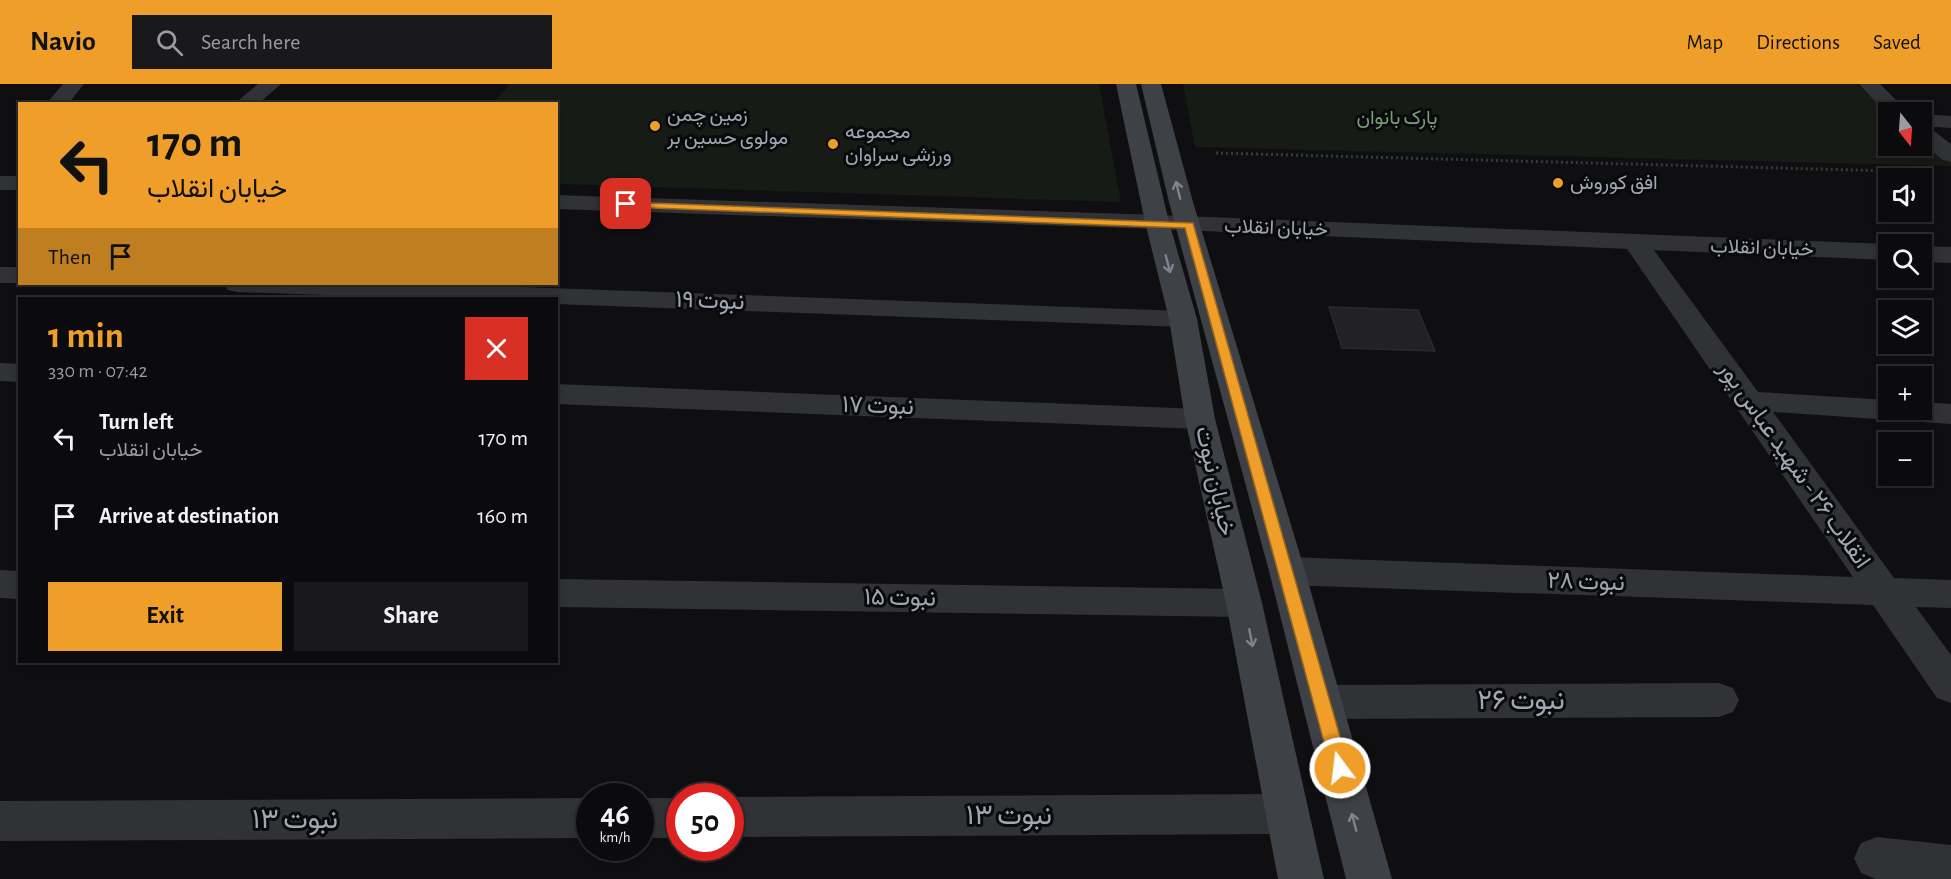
<!DOCTYPE html>
<meta charset="utf-8">
<style>
body{margin:0;font-family:"Alegreya Sans",Vazirmatn,sans-serif;background:#19191b;color:#f1f3f6;height:100vh;display:flex;flex-direction:column;font-size:22px;white-space:nowrap}
*{box-sizing:border-box;margin:0}
p{font-size:20px;color:#9a9b9d}
.icon{flex:none;width:33px;height:33px;fill:none;stroke:currentColor;stroke-width:2;stroke-linecap:round;stroke-linejoin:round}
.map{position:relative;flex:1;overflow:hidden}
.panel{position:absolute;left:18px;top:213px;width:540px;height:366px;display:flex;flex-direction:column;background:#0b0b0d;border-radius:0px;box-shadow:0 3px 9px #0003,0 0 0 2px #2b2b2e}
.panel>*{flex:none}
.top-card{position:absolute;left:18px;top:18px;width:540px;height:183px;border-radius:0px;box-shadow:0 3px 9px #0003,0 0 0 2px #2b2b2e;background:#ef9e29;color:#111;overflow:hidden}
.needle{width:39px;rotate:163deg}
.controls{position:absolute;left:1878px;top:18px;display:grid;gap:12px}
.controls a{display:grid;place-items:center;width:54px;height:54px;border-radius:0px;background:#0b0b0d;box-shadow:0 3px 9px #0003,0 0 0 2px #2b2b2e;font-size:30px}
.speed{position:absolute;left:576px;top:699px;display:flex;gap:12px;font-size:30px;font-weight:700;text-align:center}
.speed>*{display:grid;place-content:center;width:78px;height:78px;border-radius:50%;background:#0b0b0d;box-shadow:0 3px 9px #0003,0 0 0 2px #2b2b2e;line-height:1}
.speed small{font-size:15px;font-weight:400}
.speed .limit{border:9px solid #d22;background:#fff;color:#111}
.pin{position:absolute;display:grid;place-items:center;width:51px;height:51px;color:#fff;margin:-26px;border-radius:12px;box-shadow:0 3px 9px #0006}
.me{position:absolute;width:66px;margin:-33px;rotate:345deg;stroke-linejoin:round;filter:drop-shadow(0 0 4px #0008)}
.turn{display:flex;align-items:center;gap:21px;height:126px;padding:0 30px;font-size:27px}
.turn .icon{width:78px;height:78px;stroke-width:2.5}
.turn b{display:block;font-size:42px;line-height:51px}
.then{display:flex;align-items:center;height:57px;padding:0 30px;background:#0003;gap:12px;font-size:22px}
.round{display:grid;place-items:center;flex:none;width:63px;height:63px;border-radius:0px;background:#19191b}
.summary{display:flex;align-items:center;justify-content:space-between;height:102px;padding:0 30px}
h1{font-size:36px;font-weight:700;line-height:45px;color:#ef9e29}
.primary-button{display:flex;gap:12px;margin-top:auto;padding:12px 30px}
.primary-button a{flex:1;height:69px;border-radius:0px;background:#ef9e29;color:#111;font-size:24px;font-weight:700;line-height:69px;text-align:center}
.primary-button a+a{background:#19191b;color:#f1f3f6}
ul{padding:0;list-style:none}
li{display:flex;align-items:center;gap:18px;height:78px;padding:0 30px}
li div{flex:1}
li b{display:block;font-size:22px}
li em{font-style:normal}
header{display:flex;align-items:center;gap:36px;box-sizing:border-box;height:84px;padding:0 30px;background:#ef9e29;color:#111}
header strong{font-size:28px}
nav{display:flex;gap:33px;margin-inline-start:auto;font-size:21px}
.search{width:420px;height:54px;background:#19191b;display:flex;align-items:center;gap:15px;box-sizing:border-box;padding:0 21px;border-radius:0px;color:#9a9b9d;font-size:22px}
.map>svg:first-child{display:block}
.green{fill:#161b16}
.building{fill:#222225;stroke:#292a2d;stroke-width:1.5}
.lines{fill:none;stroke-linecap:round;stroke-linejoin:round}
.path{stroke:#36393d;stroke-width:3;stroke-dasharray:2 3;stroke-linecap:butt}
.minor{fill:#303236;fill-rule:evenodd}
.tertiary{fill:#303236;fill-rule:evenodd}
.secondary{fill:#3e4146;fill-rule:evenodd}
.oneway{stroke:#7e838c}
.route{fill:#ef9e29;stroke:#9b671b;stroke-width:1.5}
.poi-dot{fill:#ef9e29;stroke:#0a0a0c;stroke-width:2}
.labels{text-anchor:middle;dominant-baseline:central;stroke-width:6;stroke-linejoin:round;paint-order:stroke}
.far-poi-label{font-size:20px;fill:#a1a7b2;stroke:#0a0a0c;text-anchor:start}
.far-park-label{font-size:20px;fill:#789d77;stroke:#0a0a0c}
.far-street-label{font-size:20px;fill:#a1a7b2;stroke:#0a0a0c}
.street-label{font-size:24px;fill:#a1a7b2;stroke:#0a0a0c}
.near-street-label{font-size:28px;fill:#a1a7b2;stroke:#0a0a0c}
</style>
<header>
<strong>Navio</strong>
<div class="search"><svg class="icon" aria-label="search" viewBox="0 0 24 24"><circle cx="10" cy="10" r="6"/><path d="M15 15l6 6"/></svg>Search here</div>
<nav><a>Map</a><a>Directions</a><a>Saved</a></nav>
</header>
<div class="map">
<svg width="1951" height="795" viewBox="0 0 1951 795">
<rect width="100%" height="100%" fill="#0f0f11"/>
<!-- green -->
<path class="green" d="M510,0h589l22,118 -564,-18 -1,-80 -63,-1z
M1183,0h673l36,28h-4v34h34v-10l29,23v7l-756,-19z"/>
<!-- building -->
<path class="building" d="M1329,223l89,3 17,41 -93,-3z"/>
<g class="lines">
<!-- path -->
<path class="path" d="M1216,69l713,19"/>
<!-- minor -->
<path class="minor" d="M63,0h21l-16,20h-22z
M258,0h23l-23,20h-24z
M1859,0h21l28,28h-20v3z
M1922,30l29,2v12l-29,-2z
M1922,42l8,2 21,16v18l-8,-2 -21,-17z
M1636,151l9,3 113,154 130,8v10h34v-8l29,2v20l-178,-12 121,166 57,2v28l-35,-1 35,48v48l-14,-5 -64,-93 -586,-20 -13,-4 -5,-10 5,-10 13,-4 566,20 -230,-334 4,-5z
M0,183h20v16h-20z
M224,200h217l742,27 10,2 4,6 -4,6 -10,2 -627,-23v-6h-145l-174,-6 -9,-2z
M0,279l20,1v18l-20,-1z
M556,300l644,25 11,3 4,7 -4,7 -11,3 -644,-25z
M0,486l20,1v28l-20,-1z
M556,495l688,10 13,4 5,10 -5,10 -13,4 -688,-10z
M1719,599l14,5 6,12 -6,12 -14,5 -397,2 -14,-5 -6,-12 6,-12 14,-5z
M1287,710l15,6 7,14 -7,14 -15,6 -557,3v-40z
M590,714v40l-590,3v-40z
M640,714h40v40h-40z
M1877,753l74,8v34h-75l-15,-6 -7,-15 7,-15z"/>
<!-- tertiary -->
<path class="tertiary" d="M0,92h20v14h-20z
M556,111l601,20 731,29v16l-731,-31 -601,-20z
M1922,162l29,1v16l-29,-1z"/>
<!-- secondary -->
<path class="secondary" d="M1116,0h20l33,138 28,97 18,100 47,184 62,276h-46l-52,-276 -41,-184 -16,-100 -24,-97z
M1141,0h20l32,118 112,369 87,308h-46l-77,-308 -100,-369z"/>
</g>
<!-- one-way arrows -->
<defs><path id="oneway-shaft" d="M-6 0H5M1.5-3L5.5 0L1.5 3" fill="none" stroke-width="1.6" stroke-linecap="round" stroke-linejoin="round" transform="scale(1.5)"/></defs>
<g class="oneway">
<use href="#oneway-shaft" transform="translate(1178 106) rotate(-104)"/>
<use href="#oneway-shaft" transform="translate(1168 180) rotate(75)"/>
<use href="#oneway-shaft" transform="translate(1251 554) rotate(79)"/>
<use href="#oneway-shaft" transform="translate(1354 738) rotate(-105)"/>
</g>
<!-- route -->
<path class="route" d="M622,118l571,21 156,545 -3,6 -6,2 -6,-2 -3,-6 -146,-540 -559,-21 -5,-3z"/>
<!-- markers -->
<g class="poi-dot">
<circle cx="655" cy="42" r="6"/>
<circle cx="833" cy="60" r="6"/>
<circle cx="1558" cy="99" r="6"/>
</g>
<g class="labels">
<!-- far-poi labels -->
<g class="far-poi-label">
<text x="667" y="31">زمین چمن<tspan x="667" dy="23">مولوی حسین بر</tspan></text>
<text x="845" y="48">مجموعه<tspan x="845" dy="23">ورزشی سراوان</tspan></text>
<text x="1570" y="99">افق کوروش</text>
</g>
<!-- far-park labels -->
<g class="far-park-label">
<text x="1397" y="34">پارک بانوان</text>
</g>
<!-- far-street labels -->
<g class="far-street-label">
<text transform="translate(1276 144) rotate(2)">خیابان انقلاب</text>
<text transform="translate(1762 164) rotate(2)">خیابان انقلاب</text>
</g>
<!-- street labels -->
<g class="street-label">
<text transform="translate(710 217) rotate(2)">نبوت ۱۹</text>
<text transform="translate(878 322) rotate(2)">نبوت ۱۷</text>
<text transform="translate(1794 381) rotate(55)">انقلاب ۲۶ - شهید عباس پور</text>
<text transform="translate(1215 397) rotate(77)">خیابان نبوت</text>
<text transform="translate(1586 498) rotate(2)">نبوت ۲۸</text>
<text transform="translate(900 514) rotate(1)">نبوت ۱۵</text>
</g>
<!-- near-street labels -->
<g class="near-street-label">
<text x="1521" y="617">نبوت ۲۶</text>
<text x="1009" y="732">نبوت ۱۳</text>
<text x="295" y="736">نبوت ۱۳</text>
</g>
</g>
</svg>
<div class="controls">
<a><svg class="needle" viewBox="-14 -14 28 28"><path d="M0-13l5 13h-10z" fill="#e53935"/><path d="M0 13l5-13h-10z" fill="#9a9b9d"/></svg></a>
<a><svg class="icon" aria-label="sound" viewBox="0 0 24 24"><path d="M4 9h4l5-4v14l-5-4H4zM17 9q2 3 0 6"/></svg></a>
<a><svg class="icon" aria-label="search" viewBox="0 0 24 24"><circle cx="10" cy="10" r="6"/><path d="M15 15l6 6"/></svg></a>
<a><svg class="icon" aria-label="layers" viewBox="0 0 24 24"><path d="M12 4l9 5-9 5-9-5zM3 14l9 5 9-5"/></svg></a>
<a>+</a>
<a>−</a>
</div>
<div class="speed"><div>46<small>km/h</small></div><div class="limit">50</div></div>
<div class="pin" style="left:626px;top:120px;background:#d93025"><svg class="icon" aria-label="arrive" viewBox="0 0 24 24"><path d="M6 21V4h12l-3 4 3 4H6"/></svg></div>
<svg class="me" style="left:1340px;top:684px" viewBox="-20 -20 40 40"><circle r="17" fill="#ef9e29" stroke="#fff" stroke-width="3"/><path d="M0-11L8 9 0 5-8 9z" fill="#fff"/></svg>
<div class="top-card">
<div class="turn"><svg class="icon" aria-label="left" viewBox="0 0 24 24"><path d="M17 20v-9H6M10 6l-5 5 5 5"/></svg><div><b>170 m</b>خیابان انقلاب</div></div>
<div class="then">Then<svg class="icon" aria-label="arrive" viewBox="0 0 24 24"><path d="M6 21V4h12l-3 4 3 4H6"/></svg></div>
</div>
<section class="panel">
<div class="summary"><div><h1>1 min</h1><p>330 m · 07:42</p></div><a class="round" style="background:#d93025;color:#fff"><svg class="icon" aria-label="close" viewBox="0 0 24 24"><path d="M6 6l12 12M18 6L6 18"/></svg></a></div>
<ul>
<li><svg class="icon" aria-label="left" viewBox="0 0 24 24"><path d="M17 20v-9H6M10 6l-5 5 5 5"/></svg><div><b>Turn left</b><p>خیابان انقلاب</p></div><em>170 m</em></li>
<li><svg class="icon" aria-label="arrive" viewBox="0 0 24 24"><path d="M6 21V4h12l-3 4 3 4H6"/></svg><div><b>Arrive at destination</b></div><em>160 m</em></li>
</ul>
<div class="primary-button"><a>Exit</a><a>Share</a></div>
</section>
</div>
